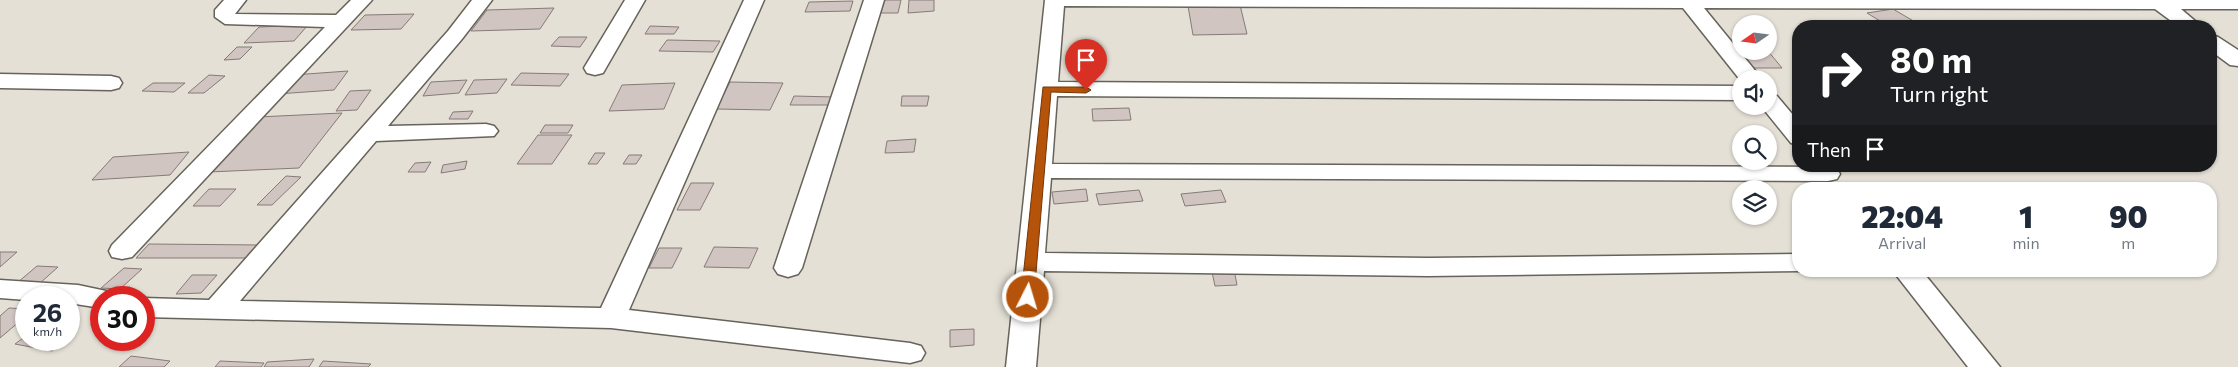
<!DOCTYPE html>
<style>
body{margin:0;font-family:Commissioner,sans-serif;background:#f2f2f3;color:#1f2937;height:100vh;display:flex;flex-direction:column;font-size:19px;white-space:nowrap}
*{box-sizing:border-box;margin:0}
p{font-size:16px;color:#747a83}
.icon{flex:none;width:28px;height:28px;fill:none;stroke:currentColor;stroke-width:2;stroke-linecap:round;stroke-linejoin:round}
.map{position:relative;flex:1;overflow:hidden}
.panel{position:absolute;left:1792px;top:182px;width:425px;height:95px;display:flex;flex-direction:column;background:#fff;border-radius:20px;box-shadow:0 1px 4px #0004}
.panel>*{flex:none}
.top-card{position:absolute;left:1792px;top:20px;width:425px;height:152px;border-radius:20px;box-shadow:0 1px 4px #0004;background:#202124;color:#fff;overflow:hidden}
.needle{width:32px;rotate:256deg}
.tools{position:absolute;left:1732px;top:15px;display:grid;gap:10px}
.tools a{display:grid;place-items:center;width:45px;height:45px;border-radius:50%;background:#fff;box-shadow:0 1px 4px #0004;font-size:25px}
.speed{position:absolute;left:15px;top:286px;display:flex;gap:10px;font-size:25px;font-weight:700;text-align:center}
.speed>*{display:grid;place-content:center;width:65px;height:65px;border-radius:50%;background:#fff;box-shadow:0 1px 4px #0004;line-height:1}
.speed small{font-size:12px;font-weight:400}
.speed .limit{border:8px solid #d22;background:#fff;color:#111}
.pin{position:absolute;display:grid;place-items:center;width:42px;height:42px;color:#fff;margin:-51px -21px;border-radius:50% 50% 50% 0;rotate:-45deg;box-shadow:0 0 5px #0007}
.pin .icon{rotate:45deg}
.me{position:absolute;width:55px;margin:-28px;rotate:5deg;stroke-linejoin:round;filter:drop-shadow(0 0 4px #0008)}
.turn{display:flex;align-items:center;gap:18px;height:105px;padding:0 15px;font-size:22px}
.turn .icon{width:65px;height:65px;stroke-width:2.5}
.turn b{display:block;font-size:35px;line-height:42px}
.then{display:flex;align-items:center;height:48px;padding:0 15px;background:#0003;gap:10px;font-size:19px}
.eta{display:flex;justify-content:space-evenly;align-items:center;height:85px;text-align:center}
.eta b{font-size:30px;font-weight:800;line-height:35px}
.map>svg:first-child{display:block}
.building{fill:#d1c5c2;stroke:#857a77}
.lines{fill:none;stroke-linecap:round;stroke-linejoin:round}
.minor-casing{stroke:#67635a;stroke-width:3}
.minor{fill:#fff;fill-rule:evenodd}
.route{fill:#b45309;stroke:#753606}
</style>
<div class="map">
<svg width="2238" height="367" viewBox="0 0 2238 367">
<rect width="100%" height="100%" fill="#e4e0d6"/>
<!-- building -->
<path class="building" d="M882,0h19l-3,13h-20z
M909,0h25v11l-26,2z
M853,1l-3,10 -45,1 4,-10z
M1240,5l7,29 -54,1 -5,-29z
M554,8l-14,21 -69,2 16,-21z
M1893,9l29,17h-34l-21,-13z
M414,14l-13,15 -50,1 14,-15z
M308,25l-14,16 -50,2 15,-16z
M650,26l29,1 -5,7h-29z
M559,37h28l-7,10 -29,-1z
M667,40l53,1 -7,11 -54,-1z
M237,47h15l-12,12 -16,1z
M1737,50l31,1 14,17h-30z
M348,71l-14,19 -57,4 16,-19z
M521,73l48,1 -9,12 -49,-1z
M209,75l16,1 -21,17h-16z
M507,79l-10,14 -32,2 9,-15z
M467,80l-8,13 -36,3 8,-14z
M730,82l53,1 -13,27 -54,-1z
M153,83h32l-11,9 -32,-1z
M675,83l-11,26 -55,2 13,-26z
M371,90l-14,20 -21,1 14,-20z
M794,96l40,1 -3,8h-41z
M902,96h27l-2,10h-26z
M1129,108l2,12 -38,1 -1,-12z
M473,111l-5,8h-19l4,-7z
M342,113l-43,55 -90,4 49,-55z
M545,125h28l-5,8h-28z
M538,135h34l-20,29h-35z
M916,139l-2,13 -29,1 2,-12z
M189,152l-19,23 -78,5 21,-23z
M595,153h10l-8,11h-9z
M629,155h13l-6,9h-13z
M467,161l-2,8 -24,4 2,-8z
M431,162l-6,10h-17l7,-9z
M286,176l15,1 -29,28h-15z
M691,183h23l-14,27h-23z
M209,189h27l-16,17h-27z
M1086,189l2,12 -34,3 -2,-12z
M1139,190l4,11 -44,4 -3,-11z
M1221,190l5,12 -41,4 -4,-12z
M149,244l113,1 -12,13h-114z
M714,247l44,1 -9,20 -45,-1z
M659,248h23l-10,20h-23z
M0,252h17l-17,15z
M37,266l21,1 -19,17 -22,-1z
M124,268l18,1 -22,20 -19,-1z
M1234,270l3,15 -22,1 -3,-14z
M192,275h25l-16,18 -25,1z
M9,308l17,1v7l-26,22v-22z
M974,329v16l-24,2v-17z
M26,336v4h41l-15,11 -37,-7z
M131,356l39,5 -6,6h-45z
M314,359l-5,8h-45l3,-5z
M220,361l44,2 -3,4h-46z
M323,361l48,3 -3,3h-49z"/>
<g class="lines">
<!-- minor casing -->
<g class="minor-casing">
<path id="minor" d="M224,0h22l-11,14 101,1 15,-15h21l-240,257 -10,2 -10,-2 -3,-6 3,-6 213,-218 -100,-3 -10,-7v-7z
M472,0h20l-30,39 -74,87 98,-2 8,2 4,5 -4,5 -118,5 -136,160 361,7 143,-308h20l-135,310 281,33 11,3 4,7 -4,7 -11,3 -299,-35 -467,-11v-19l65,2 239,-269z
M625,0h20l-42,73 -8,2 -8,-2 -3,-5z
M864,0h20l-82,268 -4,6 -10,3 -10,-3 -4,-6z
M1045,0h1193v9h-57l20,17h-23l-23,-17 -451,-1 58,71h-21v2l-58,-73 -619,-2 -6,76 683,4v14l-684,-4 -5,68 776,3 9,2 3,5 -3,5 -9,2 -777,-3 -6,75 383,5 371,-4v17h2l-373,5 -384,-5 -8,96h-30z
M2211,35l7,2 20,13v16l-8,-1 -19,-14z
M0,74l111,2 8,2 3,5 -3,5 -8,2 -111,-2z
M1769,94l8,2 22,26v23l-8,-2 -30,-37h8z
M1893,271h29l78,96h-32z
M0,280l78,5 33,7 3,6h-13v10l-32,-5v-5h-43v2l-26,-2z"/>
</g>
<!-- minor -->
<use href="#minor" class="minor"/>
</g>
<!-- route -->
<path class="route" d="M1043,87h43l5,3 -5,3 -35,-1 -17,205 -6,4 -7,-4z"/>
</svg>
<div class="tools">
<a><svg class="needle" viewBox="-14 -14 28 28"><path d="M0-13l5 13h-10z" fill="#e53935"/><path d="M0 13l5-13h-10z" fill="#747a83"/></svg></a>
<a><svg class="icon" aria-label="sound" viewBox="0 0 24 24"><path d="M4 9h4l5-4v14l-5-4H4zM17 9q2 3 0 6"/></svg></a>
<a><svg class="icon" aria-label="search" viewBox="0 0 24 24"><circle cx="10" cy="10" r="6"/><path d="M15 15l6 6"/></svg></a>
<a><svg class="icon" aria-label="layers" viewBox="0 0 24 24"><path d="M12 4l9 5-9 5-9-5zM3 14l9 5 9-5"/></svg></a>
</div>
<div class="speed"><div>26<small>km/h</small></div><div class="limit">30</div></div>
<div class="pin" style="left:1086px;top:90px;background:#d93025"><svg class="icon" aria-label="arrive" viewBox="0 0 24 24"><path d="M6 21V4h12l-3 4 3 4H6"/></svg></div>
<svg class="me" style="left:1028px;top:297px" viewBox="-20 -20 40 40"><circle r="17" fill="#b45309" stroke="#fff" stroke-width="3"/><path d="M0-11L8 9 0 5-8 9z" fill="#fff"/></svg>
<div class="top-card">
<div class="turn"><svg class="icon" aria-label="right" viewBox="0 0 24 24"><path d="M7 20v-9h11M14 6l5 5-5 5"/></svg><div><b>80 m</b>Turn right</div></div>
<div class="then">Then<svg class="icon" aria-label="arrive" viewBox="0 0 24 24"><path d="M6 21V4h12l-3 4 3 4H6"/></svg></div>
</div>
<section class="panel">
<div class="eta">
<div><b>22:04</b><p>Arrival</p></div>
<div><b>1</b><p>min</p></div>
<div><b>90</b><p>m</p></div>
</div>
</section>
</div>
